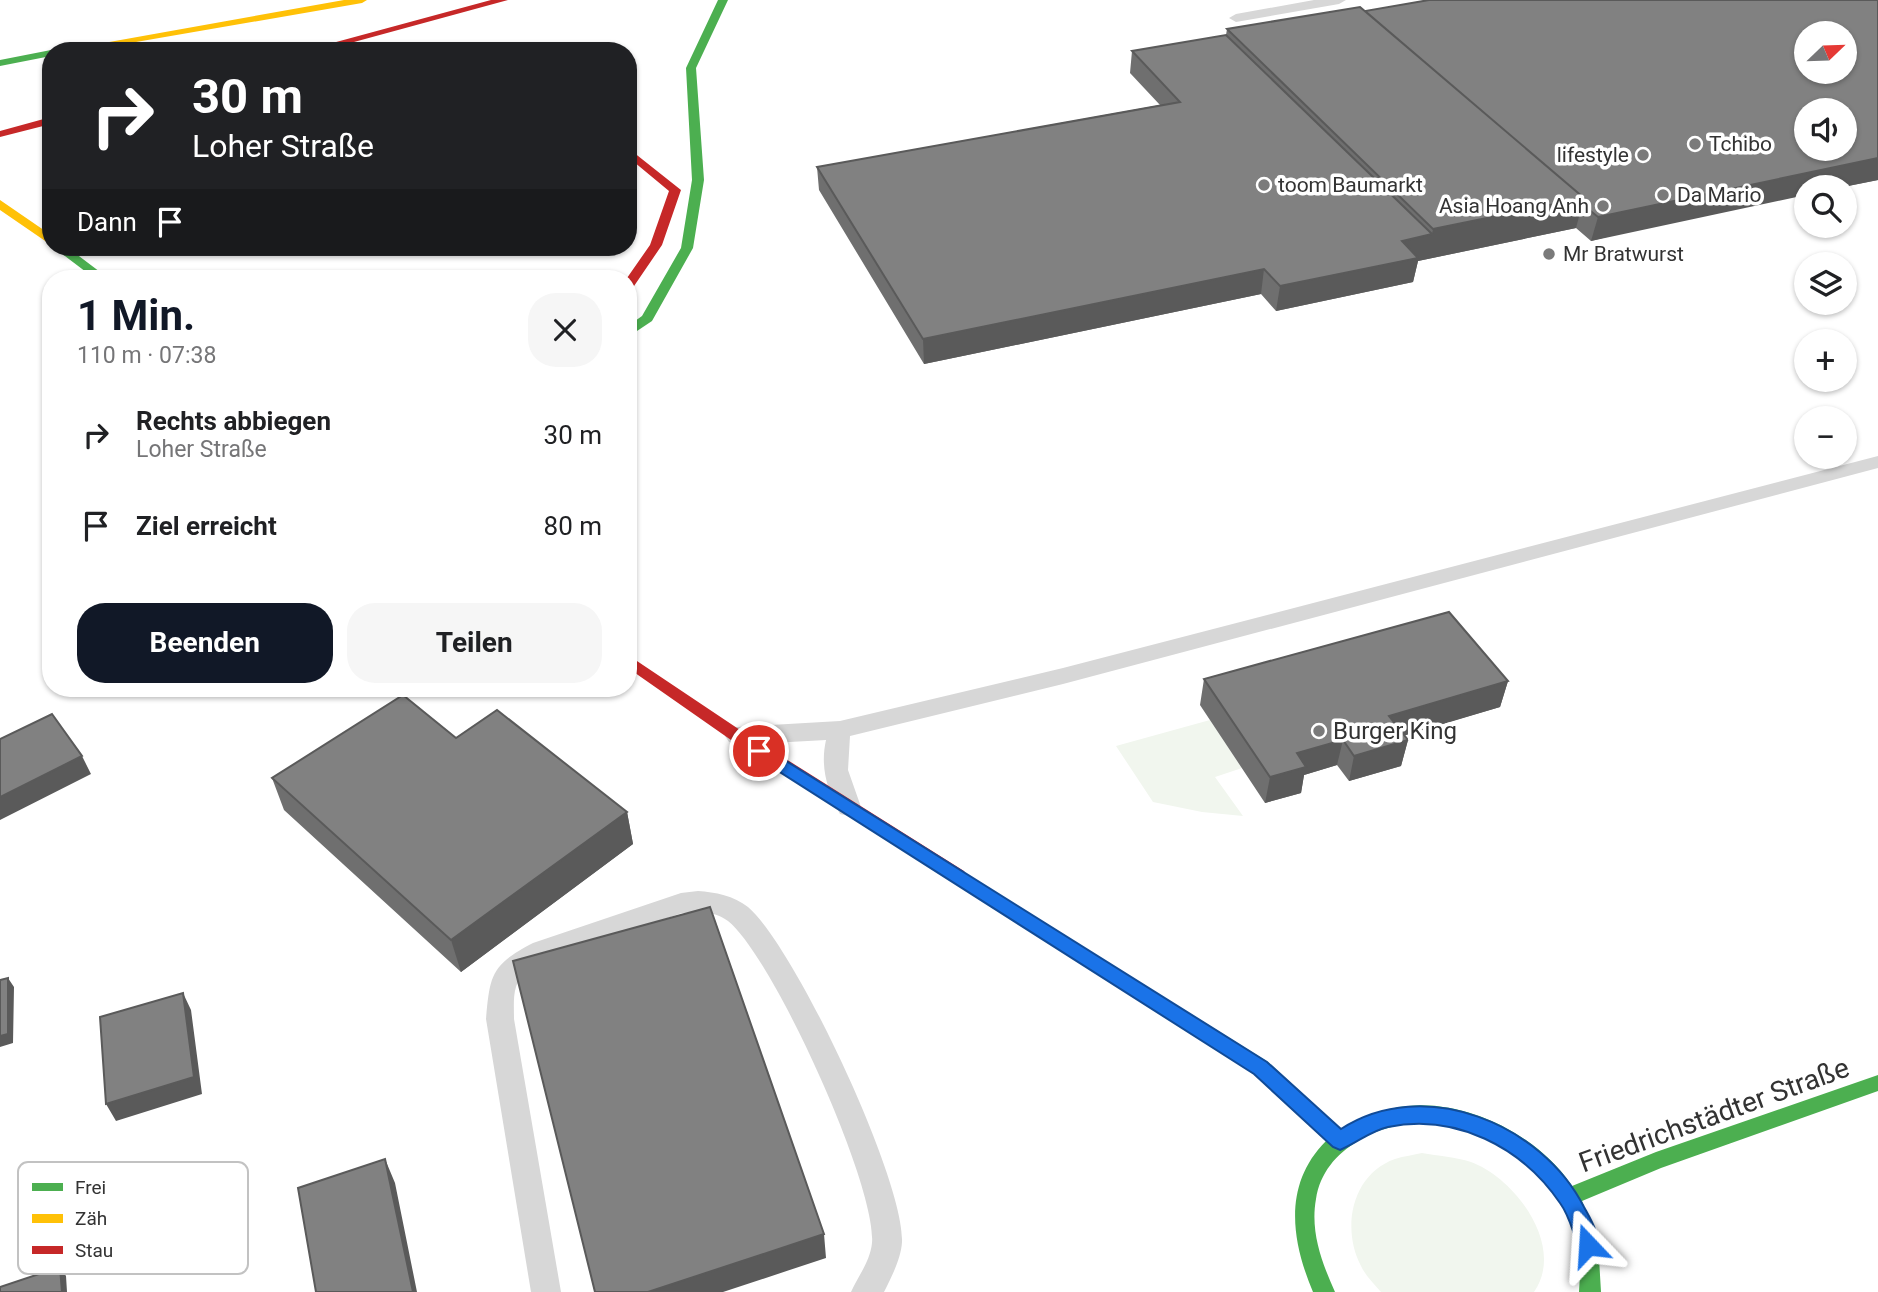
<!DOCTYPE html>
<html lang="de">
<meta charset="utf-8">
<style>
body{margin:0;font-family:Roboto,sans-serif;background:#f6f6f6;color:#202124;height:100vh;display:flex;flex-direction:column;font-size:26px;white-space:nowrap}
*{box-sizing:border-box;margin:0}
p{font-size:23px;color:#757577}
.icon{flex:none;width:38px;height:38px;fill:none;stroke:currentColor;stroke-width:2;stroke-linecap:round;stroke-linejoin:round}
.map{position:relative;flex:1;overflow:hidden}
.panel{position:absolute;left:42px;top:270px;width:595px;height:427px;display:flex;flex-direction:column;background:#fff;border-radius:28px;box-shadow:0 2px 5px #0004}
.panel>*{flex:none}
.hud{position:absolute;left:42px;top:42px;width:595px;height:214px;border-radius:28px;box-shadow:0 2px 5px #0004;background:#202124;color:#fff;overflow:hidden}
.needle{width:46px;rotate:67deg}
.buttons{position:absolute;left:1794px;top:21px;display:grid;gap:14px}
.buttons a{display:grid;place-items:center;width:63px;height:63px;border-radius:50%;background:#fff;box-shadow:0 2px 5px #0004;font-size:35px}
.pin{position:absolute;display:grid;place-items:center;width:60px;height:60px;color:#fff;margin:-30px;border:4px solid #fff;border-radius:50%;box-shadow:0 2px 7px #0007}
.me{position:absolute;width:77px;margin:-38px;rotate:340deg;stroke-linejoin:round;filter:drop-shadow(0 0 5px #0008)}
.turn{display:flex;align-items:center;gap:24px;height:147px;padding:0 35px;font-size:32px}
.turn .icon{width:91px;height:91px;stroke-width:2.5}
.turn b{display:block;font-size:49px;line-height:60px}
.then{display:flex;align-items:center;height:66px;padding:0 35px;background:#0003;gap:14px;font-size:26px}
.round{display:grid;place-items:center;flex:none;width:74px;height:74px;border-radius:28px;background:#f6f6f6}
.overview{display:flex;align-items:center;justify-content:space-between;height:119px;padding:0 35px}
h1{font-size:42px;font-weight:700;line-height:52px;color:#111827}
.primary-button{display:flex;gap:14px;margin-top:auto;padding:14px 35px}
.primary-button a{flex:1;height:80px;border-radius:28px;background:#111827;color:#fff;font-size:28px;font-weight:700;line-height:80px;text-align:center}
.primary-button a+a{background:#f6f6f6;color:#202124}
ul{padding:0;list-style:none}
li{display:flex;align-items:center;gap:21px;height:91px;padding:0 35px}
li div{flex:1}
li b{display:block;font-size:26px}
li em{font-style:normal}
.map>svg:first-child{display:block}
.green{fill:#f1f6ee}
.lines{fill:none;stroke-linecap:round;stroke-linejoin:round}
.lane{fill:#d7d7d7;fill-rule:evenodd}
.fast{fill:#4caf50;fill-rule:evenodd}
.slow{fill:#ffc107;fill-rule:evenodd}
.jam{fill:#c62828;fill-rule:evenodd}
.wall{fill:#6f6f6f}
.shaded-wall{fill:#5a5a5a}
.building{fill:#818181;stroke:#5a5a5a;stroke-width:2;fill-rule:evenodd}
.route{fill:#1a73e8;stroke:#114b97;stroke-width:2}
.poi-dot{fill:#7a7a7a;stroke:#fff;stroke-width:2.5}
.labels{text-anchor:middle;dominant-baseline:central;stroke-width:7;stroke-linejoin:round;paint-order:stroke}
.far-poi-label{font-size:21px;fill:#333;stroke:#fff;text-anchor:start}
.poi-label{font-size:24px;fill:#333;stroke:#fff;text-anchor:start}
.near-street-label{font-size:28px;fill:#333;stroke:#fff}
.key{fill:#fff;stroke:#c2c2c2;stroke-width:2}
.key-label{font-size:19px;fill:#333}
</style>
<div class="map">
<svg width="1878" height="1292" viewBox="0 0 1878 1292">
<rect width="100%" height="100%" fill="#fff"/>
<!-- green -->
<path class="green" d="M1210,720l32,48 -27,9 28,39 -41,-4 -49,-10 -37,-56z
M1422,1153c16,3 34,4 49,9 44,16 95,84 63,130h-153c-7,-8 -16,-17 -20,-26 -20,-38 -9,-92 34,-107 9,-3 19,-4 27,-6z"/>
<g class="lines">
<!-- lane -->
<path class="lane" d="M1314,0h32l-7,4 -103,18 -7,-4 7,-4z
M1878,456v12l-815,216 -213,52 -2,34 13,37 -3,7 -9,2 -9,-2c-13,-24 -20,-47 -14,-74l-89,5 -8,-3 -4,-6 4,-6 8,-3 103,-6 223,-53z
M698,891c17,1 36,5 50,16 47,40 157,274 154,335 -1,17 -11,36 -18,50h-33c7,-16 19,-30 21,-49 5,-57 -99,-286 -144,-322 -14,-11 -30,-9 -46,-8 -30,11 -157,46 -166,74 -3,9 -2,22 -2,32l47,273h-30l-45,-273c4,-44 5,-54 47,-76l148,-50z"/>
<!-- fast -->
<path class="fast" d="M718,0h10l-32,68 8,112 -11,68 -41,73 -24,16v-11l14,-10 39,-68 11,-68 -6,-112z
M51,50l4,1h-4v5l-51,10v-6z
M53,247h14l41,31h-14z
M958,869l310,193 74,68c20,-12 42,-22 66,-24 60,-6 131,30 164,80l84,-34 222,-77v16l-217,77 -79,33 16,40 3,51h-22c1,-19 3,-40 -4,-58 -28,-83 -138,-141 -217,-93 -22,13 -38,32 -42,58 -6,33 6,64 19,93h-22c-22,-52 -30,-108 13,-151l-72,-67 -302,-193 -3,-5 3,-5z"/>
<!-- slow -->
<path class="slow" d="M344,0h23l-5,3 -278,48h-25z
M0,200l51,35v10l-51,-35z"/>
<!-- jam -->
<path class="jam" d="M491,0h17l-187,51h-18z
M51,117v7l-51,13v-6z
M628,148l53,42 -19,55 -30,44 -4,1 -1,-12 23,-33 19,-54 -41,-34z
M628,655l115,77 221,139 3,5 -3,5 -6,2 -6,-2 -221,-141 -103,-72z"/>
</g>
<!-- wall -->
<path class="wall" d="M1878,0v180l-35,7h-37l-215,54 -15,-13 -158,33 -5,21 -137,29 -15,-17 -337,70 -105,-174 -2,-23 343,-62 -30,-32 2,-22 94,-16 1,-6 138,-18z
M1204,679l304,2 -8,26 -96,28 4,5 -7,26 -52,15 -12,-16 -33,10 -3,18 -36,10 -65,-98z
M456,738l171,74 6,32 -172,128 -177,-162 -12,-32z"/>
<!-- shaded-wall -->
<path class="shaded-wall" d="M1878,158v22l-35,7h-37v8l-215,46 7,-24z
M1584,198l-8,30 -158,33 -5,21 -137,29 4,-25 122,-45 30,-7 1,-5z
M1264,269l-3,25 -337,70 -1,-25z
M1508,681l-8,26 -117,35 6,-26z
M1343,740l-6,25 -33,10 -3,18 -36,10 5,-26 27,-24z
M1408,740l-7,26 -52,15 5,-25z
M82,756l9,18 -91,46v-23z
M627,812l6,32 -172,128 -10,-32z
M8,978l6,9 -1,56 -13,4v-11z
M183,993l8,17 11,84 -86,27 -10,-17z
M385,1159l10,24 22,109h-4z
M824,1234l2,24 -103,34h-75z
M60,1267l6,9 1,16h-5z"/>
<!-- building -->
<path class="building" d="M1429,0h449v158l-280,59 -16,-13 2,-6 -219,-187zM1806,33h38v39h-38zM1806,110h38v39h-38z
M1360,7l224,191 -151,31 -206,-200z
M1226,35l206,199 -30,7 16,17 -138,28 -16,-17 -341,70 -106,-172 363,-65 -48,-51z
M1449,612l59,69 -119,35 19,24 -54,16 -11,-16 -46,13 9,14 -36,10 -66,-98z
M403,695l53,43 41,-28 130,102 -176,128 -179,-162z
M52,714l30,42 -82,41v-58z
M710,907l114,327 -176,58h-53l-82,-331z
M8,978v56l-8,2v-56z
M183,993l11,84 -88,27 -6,-87z
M385,1159l28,133h-97l-18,-104z
M60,1267l2,25h-62v-5z"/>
<!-- route -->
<path class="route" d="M759,744l508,318 74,67c83,-54 201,-5 243,78 7,13 18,30 12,45l-8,3 -7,-3c-8,-17 -10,-34 -21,-49 -38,-56 -105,-90 -172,-76 -18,4 -31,16 -48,23l-7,-3 -79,-73 -501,-319 -2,-4z"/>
<!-- markers -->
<g class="poi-dot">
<circle cx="1695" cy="144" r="7"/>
<circle cx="1643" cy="155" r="7"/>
<circle cx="1264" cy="185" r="7"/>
<circle cx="1663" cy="195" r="7"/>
<circle cx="1603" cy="206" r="7"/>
<circle cx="1549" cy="254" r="7"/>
<circle cx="1319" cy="731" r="7"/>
</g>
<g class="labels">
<!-- far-poi labels -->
<g class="far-poi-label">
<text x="1709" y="144">Tchibo</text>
<text x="1629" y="155" text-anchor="end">lifestyle</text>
<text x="1278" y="185">toom Baumarkt</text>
<text x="1677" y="195">Da Mario</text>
<text x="1589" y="206" text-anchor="end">Asia Hoang Anh</text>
<text x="1563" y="254">Mr Bratwurst</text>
</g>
<!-- poi labels -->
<g class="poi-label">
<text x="1333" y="731">Burger King</text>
</g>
<!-- near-street labels -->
<g class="near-street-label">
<text transform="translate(1714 1115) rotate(-20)">Friedrichstädter Straße</text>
</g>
</g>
<!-- legend -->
<rect x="18" y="1162" width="230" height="112" rx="10" class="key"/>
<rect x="32" y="1183" width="31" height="8" fill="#4caf50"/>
<rect x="32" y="1214" width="31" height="9" fill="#ffc107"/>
<rect x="32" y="1246" width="31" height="8" fill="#c62828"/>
<g class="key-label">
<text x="75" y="1194">Frei</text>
<text x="75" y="1225">Zäh</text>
<text x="75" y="1257">Stau</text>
</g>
</svg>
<div class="buttons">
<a><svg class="needle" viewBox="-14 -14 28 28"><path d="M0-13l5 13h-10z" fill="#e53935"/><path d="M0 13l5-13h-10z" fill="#757577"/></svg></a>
<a><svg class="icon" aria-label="sound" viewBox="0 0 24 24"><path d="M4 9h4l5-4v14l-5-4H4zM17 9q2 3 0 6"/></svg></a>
<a><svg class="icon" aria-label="search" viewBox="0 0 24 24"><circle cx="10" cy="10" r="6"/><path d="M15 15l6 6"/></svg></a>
<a><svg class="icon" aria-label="layers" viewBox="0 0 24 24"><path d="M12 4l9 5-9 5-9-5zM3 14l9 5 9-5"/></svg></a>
<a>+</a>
<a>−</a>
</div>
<div class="pin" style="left:759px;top:751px;background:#d93025"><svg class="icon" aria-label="arrive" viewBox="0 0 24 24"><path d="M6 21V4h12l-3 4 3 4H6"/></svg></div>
<svg class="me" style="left:1588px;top:1245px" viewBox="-20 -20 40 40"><path d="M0-17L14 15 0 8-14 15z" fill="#1a73e8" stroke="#fff" stroke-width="4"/></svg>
<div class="hud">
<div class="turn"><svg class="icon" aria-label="right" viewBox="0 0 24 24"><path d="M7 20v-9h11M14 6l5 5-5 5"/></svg><div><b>30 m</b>Loher Straße</div></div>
<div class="then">Dann<svg class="icon" aria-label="arrive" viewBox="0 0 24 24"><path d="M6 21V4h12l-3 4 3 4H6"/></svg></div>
</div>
<section class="panel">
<div class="overview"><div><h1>1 Min.</h1><p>110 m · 07:38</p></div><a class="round"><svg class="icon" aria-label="close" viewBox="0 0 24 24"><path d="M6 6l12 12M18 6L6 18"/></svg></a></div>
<ul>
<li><svg class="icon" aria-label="right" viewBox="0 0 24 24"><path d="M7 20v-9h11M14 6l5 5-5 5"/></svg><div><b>Rechts abbiegen</b><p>Loher Straße</p></div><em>30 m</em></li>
<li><svg class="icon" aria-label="arrive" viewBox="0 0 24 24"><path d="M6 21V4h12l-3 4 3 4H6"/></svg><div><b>Ziel erreicht</b></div><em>80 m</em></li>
</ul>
<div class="primary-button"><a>Beenden</a><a>Teilen</a></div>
</section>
</div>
